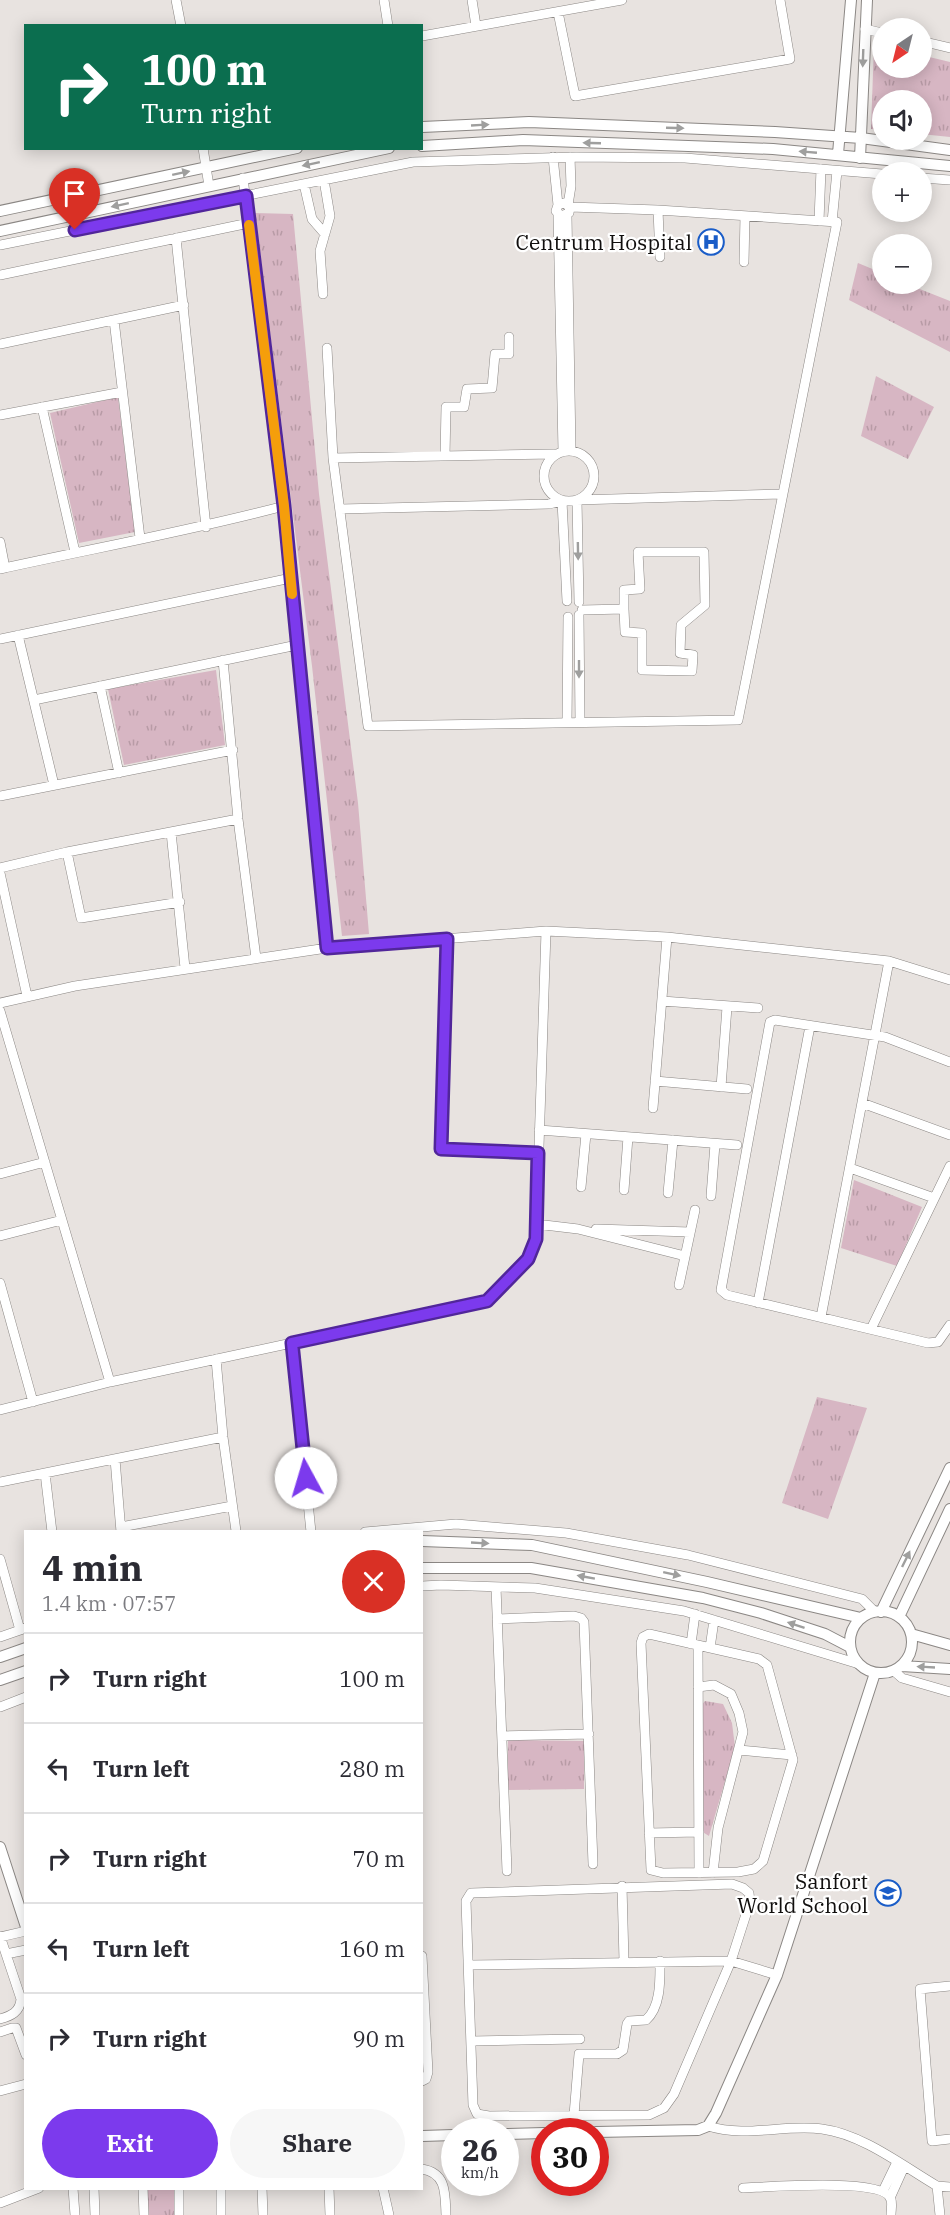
<!DOCTYPE html>
<meta charset="utf-8">
<style>
body{margin:0;font-family:"IBM Plex Serif",serif;background:#f7f7f7;color:#2b2b33;height:100vh;display:flex;flex-direction:column;font-size:22px;white-space:nowrap}
*{box-sizing:border-box;margin:0}
p{font-size:20px;color:#7c7c81}
.icon{flex:none;width:33px;height:33px;fill:none;stroke:currentColor;stroke-width:2;stroke-linecap:round;stroke-linejoin:round}
.map{position:relative;flex:1;overflow:hidden}
.drawer{position:absolute;left:24px;top:1530px;width:399px;height:660px;display:flex;flex-direction:column;background:#fff;border-radius:0px;box-shadow:0 3px 15px #0003}
.drawer>*{flex:none}
.hud{position:absolute;left:24px;top:24px;width:399px;height:126px;border-radius:0px;box-shadow:0 3px 15px #0003;background:#0b6e4f;color:#fff;overflow:hidden}
.needle{width:39px;rotate:215deg}
.controls{position:absolute;left:872px;top:18px;display:grid;gap:12px}
.controls a{display:grid;place-items:center;width:60px;height:60px;border-radius:50%;background:#fff;box-shadow:0 3px 15px #0003;font-size:30px}
.speed{position:absolute;left:441px;top:2118px;display:flex;gap:12px;font-size:30px;font-weight:700;text-align:center}
.speed>*{display:grid;place-content:center;width:78px;height:78px;border-radius:50%;background:#fff;box-shadow:0 3px 15px #0003;line-height:1}
.speed small{font-size:15px;font-weight:400}
.speed .limit{border:9px solid #d22;background:#fff;color:#111}
.pin{position:absolute;display:grid;place-items:center;width:51px;height:51px;color:#fff;margin:-62px -26px;border-radius:50% 50% 50% 0;rotate:-45deg;box-shadow:0 0 6px #0007}
.pin .icon{rotate:45deg}
.me{position:absolute;width:66px;margin:-33px;rotate:354deg;stroke-linejoin:round;filter:drop-shadow(0 0 4px #0008)}
.turn{display:flex;align-items:center;gap:21px;height:126px;padding:0 18px;font-size:27px}
.turn .icon{width:78px;height:78px;stroke-width:2.5}
.turn b{display:block;font-size:42px;line-height:51px}
.round{display:grid;place-items:center;flex:none;width:63px;height:63px;border-radius:32px;background:#f7f7f7}
.headline{display:flex;align-items:center;justify-content:space-between;height:102px;padding:0 18px}
h1{font-size:36px;font-weight:800;line-height:45px}
.cta{display:flex;gap:12px;margin-top:auto;padding:12px 18px}
.cta a{flex:1;height:69px;border-radius:36px;background:#7c3aed;color:#fff;font-size:24px;font-weight:800;line-height:69px;text-align:center}
.cta a+a{background:#f7f7f7;color:#2b2b33}
ul{padding:0;list-style:none}
li{display:flex;align-items:center;gap:18px;height:90px;padding:0 18px;border-top:2px solid #e1e1e2}
li div{flex:1}
li b{display:block;font-size:22px}
li em{font-style:normal}
.map>svg:first-child{display:block}
.park{fill:url(#park-tufts)}
.lines{fill:none;stroke-linecap:round;stroke-linejoin:round}
.minor-casing{stroke:#8b8784;stroke-width:10}
.tertiary-casing{stroke:#8b8784;stroke-width:12}
.minor{stroke:#fff;stroke-width:9}
.tertiary{stroke:#fff;stroke-width:10}
.oneway{fill:#9f9f9e}
.route-casing{stroke:#51269a;stroke-width:15}
.route{stroke:#7c3aed;stroke-width:10}
.slow{stroke:#f59e0b;stroke-width:10}
.labels{text-anchor:middle;dominant-baseline:central;stroke-width:4.5;stroke-linejoin:round;paint-order:stroke}
.poi-label{font-size:21px;fill:#100e0d;stroke:#fff;text-anchor:end}
</style>
<div class="map">
<svg width="950" height="2215" viewBox="0 0 950 2215">
<defs>
<pattern id="park-tufts" width="24" height="20" patternUnits="userSpaceOnUse" patternTransform="scale(1.5)"><rect width="24" height="20" fill="#d7b6c3"/><path d="M3 7l-1-3M5 7V3M7 7l1-3M15 17l-1-3M17 17v-4M19 17l1-3" fill="none" stroke="#b89ba6"/></pattern>
</defs>
<rect width="100%" height="100%" fill="#e8e3e0"/>
<!-- park -->
<path class="park" d="M874,45l8,2v21h39v-13l29,7v75l-29,-3v-34h-39v30l-11,-1z
M255,213l38,1 26,280 39,309 11,131 -27,2 -30,-270z
M858,263l24,10v11h25l43,17v51l-101,-52z
M876,376l58,31 -26,52 -47,-23z
M118,397l17,135 -56,11 -29,-130z
M216,670l9,75 -101,20 -16,-76z
M854,1180l68,27 -25,59 -56,-18z
M817,1397l50,11 -39,111 -46,-16z
M705,1701l18,3 9,19 3,24 -26,89 -8,-5 -1,-124z
M508,1740l76,1v48l-76,1z
M144,2189h34l1,26h-34z"/>
<g class="lines">
<!-- minor casing -->
<g class="minor-casing">
<path id="minor" d="M176,0l5,26
M384,0l4,26
M472,0l4,26
M558,12l17,84 215,-37 -10,-59
M865,29l17,4
M422,36l200,-36
M921,41l29,7
M203,148l6,38
M553,157l5,48
M243,178l41,328 43,442
M921,178l29,2
M304,184l8,35 13,15
M568,205l3,-19 -1,-29
M658,210l2,47
M558,215l5,236
M567,216l4,234
M819,221l2,-52
M832,222l5,-51
M176,238l30,289
M0,245l413,-83 163,-5 109,1 197,16
M744,262l1,-46
M0,275l249,-52
M323,294l-3,-43 10,-35 -6,-36
M114,320l26,218
M0,344l184,-39
M327,348l6,110 35,268 370,-6 99,-498 -179,-12 -88,-3 -6,-4 -6,2 -2,6 5,5 8,-3 1,-6
M42,407l33,145
M0,415l122,-23
M544 476a25 25 0 1 1 50 0a25 25 0 1 1-50 0Z
M445,456l1,-49h18l3,-18 25,-1 3,-34h14v-17
M333,458l221,-4
M340,509l209,-5 13,-3 5,100
M0,542l5,26
M0,569c95,-21 190,-38 284,-63
M579,602l-2,-102 206,-6
M582,610l42,-1 1,23 17,1v37l50,1 1,-16 -13,-2 1,-28 24,-20 -1,-53h-66l2,37 -16,1v19
M579,615l1,107
M18,635l36,150
M0,639l291,-61
M223,660l15,159 18,139
M100,686l19,87
M34,700l263,-55
M567,723l1,-106
M0,796l233,-46
M171,832l14,136
M67,852l14,66 99,-16
M0,868l67,-16 171,-33
M0,873l27,123
M447,939l-6,210 97,4
M662,1001l96,7
M0,1003l75,-17 252,-38 219,-17 121,6 222,24 61,19
M0,1011l110,371
M950,1062l-65,-25 -110,-17 -5,2 -49,268 6,5 201,48 10,-1 12,-17
M655,1081l92,8
M721,1087l6,-80
M862,1103l88,32
M653,1108l14,-171
M539,1130l198,15
M850,1168l84,30
M0,1174l45,-12
M581,1187l5,-53
M624,1190l4,-53
M668,1193l5,-53
M711,1196l4,-52
M536,1224l42,5 107,27
M596,1229l94,3
M0,1236l62,-16
M0,1283l33,119
M679,1285l16,-75
M758,1303l52,-277
M821,1317l68,-356
M871,1329l79,-163
M292,1343l19,189
M216,1359l7,78 13,94
M0,1410l110,-28 377,-81 41,-42 8,-20 10,-308
M115,1459l6,73
M45,1473l7,59
M0,1482l223,-45
M121,1527l111,-21
M365,1532l91,-8 110,9 122,22 174,44 13,13
M0,1559l20,71
M422,1586l19,-1 94,3 149,23 175,53
M496,1587l11,284
M497,1619l77,-3 7,2 3,4 9,242
M649,1634l110,25 8,6 26,95 -30,101 -9,8 -16,3 -75,1 -12,-3 -10,-227 2,-6z
M0,1637l26,-9
M691,1644l4,-30
M698,1645l1,228
M710,1648l4,-28
M894,1671l8,7 48,14
M698,1687l16,-2 17,9 8,19 4,19 -25,96 -5,45
M0,1707l26,-10
M502,1736l87,-2
M739,1750l53,5
M649,1833l50,-1
M732,1884l11,4 6,5 1,9 -19,59 -57,133 -10,14 -15,7 -160,1 -12,-2 -4,-9 -7,-204 5,-8z
M622,1886l2,75
M0,1936l21,63c-1,13 -10,17 -21,20
M0,1937l26,-6
M6,1954l20,-4
M422,1956l6,116 -2,7 -4,2
M470,1965l261,-4 46,14
M950,1986l-30,3 12,152 18,-2
M0,2032l12,-4h4l10,27
M472,2041l108,-2
M0,2091l26,-7
M574,2115l5,-61h38l6,-4 4,-26 2,-3 17,-1c15,-13 14,-40 14,-59
M708,2126c38,12 76,-2 114,3 40,5 81,37 115,57l13,1
M422,2169c25,4 23,25 24,46
M937,2186l3,29
M73,2188l2,27
M94,2188l1,27
M143,2188l1,27
M179,2188v27
M221,2188v27
M262,2188l1,27
M329,2188l1,27
M383,2188l6,27
M743,2188c25,-1 135,-10 147,9 3,4 1,12 1,18
M883,2191l14,-29
M890,2198l14,-31
M0,2203l39,-15"/>
</g>
<!-- tertiary casing -->
<g class="tertiary-casing">
<path id="tertiary" d="M422,127l107,-5 246,10 86,6 89,12
M422,146l101,-6 250,9 177,17
M838,154l13,-154
M860,158l7,-158
M0,211l297,-63
M0,231l389,-83
M422,1541l110,4 175,37 154,36
M422,1568h109l172,30 58,15 64,21 25,13
M850 1642a31 31 0 1 1 62 0a31 31 0 1 1-62 0Z
M881,1612l69,-144
M899,1617l51,-108
M911,1634l39,11
M0,1657l26,-9
M902,1666l48,3
M0,1680l26,-9
M0,1847l26,80
M596,2132l102,-2 10,-4 8,-13 61,-138 98,-302
M506,2134l38,-1
M422,2136l32,-1"/>
</g>
<!-- minor -->
<use href="#minor" class="minor"/>
<!-- tertiary -->
<use href="#tertiary" class="tertiary"/>
</g>
<!-- one-way arrows -->
<defs><path id="oneway-solid" d="M-6-.8H1V-3.2L6.5 0L1 3.2V.8H-6Z" transform="scale(1.5)"/></defs>
<g class="oneway">
<use href="#oneway-solid" transform="translate(863 58) rotate(92)"/>
<use href="#oneway-solid" transform="translate(480 125) rotate(-3)"/>
<use href="#oneway-solid" transform="translate(675 128) rotate(2)"/>
<use href="#oneway-solid" transform="translate(592 143) rotate(-178)"/>
<use href="#oneway-solid" transform="translate(808 152) rotate(-175)"/>
<use href="#oneway-solid" transform="translate(311 164) rotate(168)"/>
<use href="#oneway-solid" transform="translate(181 173) rotate(-12)"/>
<use href="#oneway-solid" transform="translate(120 205) rotate(168)"/>
<use href="#oneway-solid" transform="translate(578 551) rotate(89)"/>
<use href="#oneway-solid" transform="translate(579 669) rotate(90)"/>
<use href="#oneway-solid" transform="translate(480 1543) rotate(3)"/>
<use href="#oneway-solid" transform="translate(906 1559) rotate(-64)"/>
<use href="#oneway-solid" transform="translate(672 1574) rotate(12)"/>
<use href="#oneway-solid" transform="translate(586 1577) rotate(-170)"/>
<use href="#oneway-solid" transform="translate(796 1625) rotate(-162)"/>
<use href="#oneway-solid" transform="translate(926 1667) rotate(-177)"/>
</g>
<g class="lines">
<!-- route casing -->
<g class="route-casing">
<path id="route" d="M75,230l171,-34 38,310 43,442 120,-9 -6,210 97,4 -2,86 -8,20 -41,42 -195,42 14,135"/>
</g>
<!-- route -->
<use href="#route" class="route"/>
<!-- slow -->
<path class="slow" d="M249,225l35,281 8,88"/>
</g>
<!-- icons -->
<defs>
<g id="hospital-ring" transform="scale(1.35)"><circle r="9.5" fill="#fff" stroke="#1a5dc8" stroke-width="1.5"/><path d="M-5-5h3v3.5h4V-5h3V5h-3V1.5h-4V5h-3Z" fill="#1a5dc8"/></g>
<g id="school-ring" transform="scale(1.35)"><circle r="9.5" fill="#fff" stroke="#1a5dc8" stroke-width="1.5"/><path d="M0-5L7-2L0 1L-7-2ZM-4 1L0 2.5L4 1V4Q0 6-4 4Z" fill="#1a5dc8"/></g>
</defs>
<g fill-rule="evenodd">
<use href="#hospital-ring" x="711" y="242"/>
<use href="#school-ring" x="888" y="1893"/>
</g>
<g class="labels">
<!-- poi labels -->
<g class="poi-label">
<text x="692" y="242">Centrum Hospital</text>
<text x="868" y="1881">Sanfort<tspan x="868" dy="24">World School</tspan></text>
</g>
</g>
</svg>
<div class="controls">
<a><svg class="needle" viewBox="-14 -14 28 28"><path d="M0-13l5 13h-10z" fill="#e53935"/><path d="M0 13l5-13h-10z" fill="#7c7c81"/></svg></a>
<a><svg class="icon" aria-label="sound" viewBox="0 0 24 24"><path d="M4 9h4l5-4v14l-5-4H4zM17 9q2 3 0 6"/></svg></a>
<a>+</a>
<a>−</a>
</div>
<div class="speed"><div>26<small>km/h</small></div><div class="limit">30</div></div>
<div class="pin" style="left:75px;top:230px;background:#d93025"><svg class="icon" aria-label="arrive" viewBox="0 0 24 24"><path d="M6 21V4h12l-3 4 3 4H6"/></svg></div>
<svg class="me" style="left:306px;top:1478px" viewBox="-20 -20 40 40"><circle r="19" fill="#fff"/><path d="M0-13L10 11 0 6-10 11z" fill="#7c3aed"/></svg>
<div class="hud">
<div class="turn"><svg class="icon" aria-label="right" viewBox="0 0 24 24"><path d="M7 20v-9h11M14 6l5 5-5 5"/></svg><div><b>100 m</b>Turn right</div></div>
</div>
<section class="drawer">
<div class="headline"><div><h1>4 min</h1><p>1.4 km · 07:57</p></div><a class="round" style="background:#d93025;color:#fff"><svg class="icon" aria-label="close" viewBox="0 0 24 24"><path d="M6 6l12 12M18 6L6 18"/></svg></a></div>
<ul>
<li><svg class="icon" aria-label="right" viewBox="0 0 24 24"><path d="M7 20v-9h11M14 6l5 5-5 5"/></svg><div><b>Turn right</b></div><em>100 m</em></li>
<li><svg class="icon" aria-label="left" viewBox="0 0 24 24"><path d="M17 20v-9H6M10 6l-5 5 5 5"/></svg><div><b>Turn left</b></div><em>280 m</em></li>
<li><svg class="icon" aria-label="right" viewBox="0 0 24 24"><path d="M7 20v-9h11M14 6l5 5-5 5"/></svg><div><b>Turn right</b></div><em>70 m</em></li>
<li><svg class="icon" aria-label="left" viewBox="0 0 24 24"><path d="M17 20v-9H6M10 6l-5 5 5 5"/></svg><div><b>Turn left</b></div><em>160 m</em></li>
<li><svg class="icon" aria-label="right" viewBox="0 0 24 24"><path d="M7 20v-9h11M14 6l5 5-5 5"/></svg><div><b>Turn right</b></div><em>90 m</em></li>
</ul>
<div class="cta"><a>Exit</a><a>Share</a></div>
</section>
</div>
